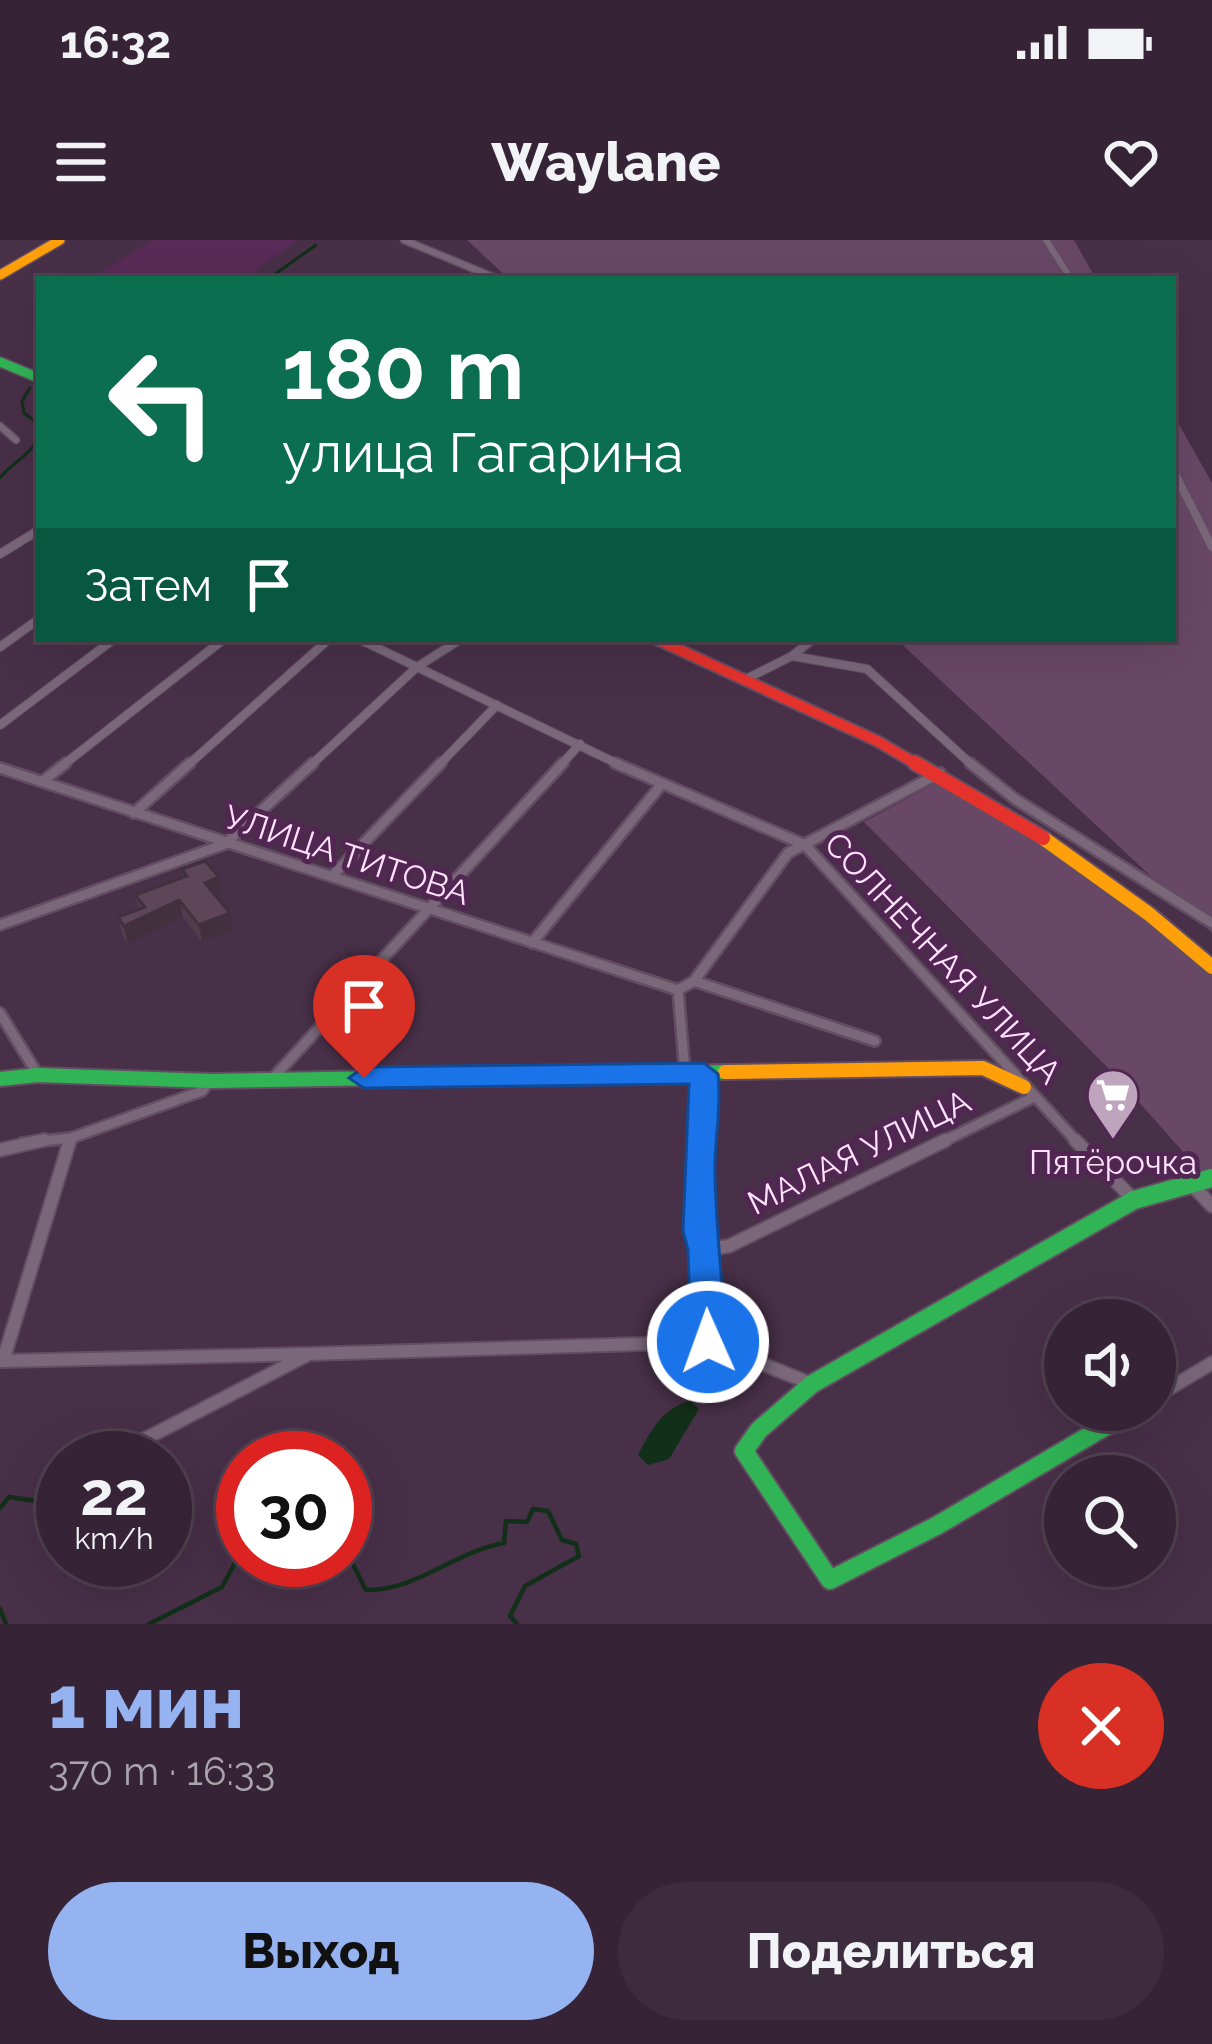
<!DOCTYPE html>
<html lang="ru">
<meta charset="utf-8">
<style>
body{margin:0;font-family:Raleway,sans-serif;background:#3d2c3e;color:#f1f3f6;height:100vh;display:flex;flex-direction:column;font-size:45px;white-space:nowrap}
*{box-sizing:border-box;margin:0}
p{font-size:39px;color:#aaa4ad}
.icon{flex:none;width:66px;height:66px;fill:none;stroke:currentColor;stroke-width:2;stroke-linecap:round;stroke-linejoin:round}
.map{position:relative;height:1384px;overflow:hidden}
.sheet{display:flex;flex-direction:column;background:#362436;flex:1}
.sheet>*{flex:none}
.hud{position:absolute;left:36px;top:36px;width:1140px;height:366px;border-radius:0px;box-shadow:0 12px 48px #0002,0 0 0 3px #504151;background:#0b6e4f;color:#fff;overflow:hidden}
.buttons{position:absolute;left:1044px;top:1059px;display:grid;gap:24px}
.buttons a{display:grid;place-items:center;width:132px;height:132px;border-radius:50%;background:#362436;box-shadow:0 12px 48px #0002,0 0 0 3px #504151;font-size:60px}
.speed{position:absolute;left:36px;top:1191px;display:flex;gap:24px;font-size:60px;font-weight:700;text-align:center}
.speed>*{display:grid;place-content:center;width:156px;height:156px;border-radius:50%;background:#362436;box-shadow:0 12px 48px #0002,0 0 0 3px #504151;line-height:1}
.speed small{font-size:30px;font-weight:400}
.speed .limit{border:18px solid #d22;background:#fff;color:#111}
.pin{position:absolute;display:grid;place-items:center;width:102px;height:102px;color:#fff;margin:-123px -51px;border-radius:50% 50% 50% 0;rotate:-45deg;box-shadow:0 0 12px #0007}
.pin .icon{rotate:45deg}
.me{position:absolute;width:132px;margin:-66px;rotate:358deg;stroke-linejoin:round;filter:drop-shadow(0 0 9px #0008)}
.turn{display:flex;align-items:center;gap:42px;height:252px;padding:0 48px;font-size:54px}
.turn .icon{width:156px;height:156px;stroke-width:2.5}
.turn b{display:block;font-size:84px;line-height:102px}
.then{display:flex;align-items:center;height:114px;padding:0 48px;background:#0003;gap:24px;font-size:45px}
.round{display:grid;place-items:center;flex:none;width:126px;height:126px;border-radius:63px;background:#3d2c3e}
.headline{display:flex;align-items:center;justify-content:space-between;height:204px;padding:0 48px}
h1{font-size:72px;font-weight:800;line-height:90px;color:#95b2f1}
.cta{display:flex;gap:24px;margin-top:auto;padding:24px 48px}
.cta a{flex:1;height:138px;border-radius:72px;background:#95b2f1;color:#111;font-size:48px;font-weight:800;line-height:138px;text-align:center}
.cta a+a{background:#3d2c3e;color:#f1f3f6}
.status{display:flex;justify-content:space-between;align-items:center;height:84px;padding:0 60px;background:#362436;direction:ltr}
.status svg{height:33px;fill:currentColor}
header{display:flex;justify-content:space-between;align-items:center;height:156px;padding:0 48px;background:#362436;font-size:54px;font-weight:800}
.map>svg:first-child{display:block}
.built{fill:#592b58}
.green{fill:#694867}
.water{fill:#122f19}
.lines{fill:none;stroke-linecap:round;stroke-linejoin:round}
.stream-far1{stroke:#122f19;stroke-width:3}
.stream{stroke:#122f19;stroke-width:4.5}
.street-far3-casing{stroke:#634d62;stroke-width:9}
.street-far2-casing{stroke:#634d62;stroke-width:10}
.street-far1-casing{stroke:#634d62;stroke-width:14}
.street-casing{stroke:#634d62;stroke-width:16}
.fast-far2-casing{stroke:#634d62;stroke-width:12}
.fast-far1-casing{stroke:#634d62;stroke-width:18}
.fast-casing{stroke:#634d62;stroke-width:22}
.slow-far1-casing{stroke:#634d62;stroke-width:12}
.slow-casing{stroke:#634d62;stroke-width:18}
.jam-far1-casing{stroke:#634d62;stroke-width:14}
.jam-casing{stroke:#634d62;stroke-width:18}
.street-far3{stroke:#7a687a;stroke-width:6}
.street-far2{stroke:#7a687a;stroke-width:8}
.street-far1{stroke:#7a687a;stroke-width:9}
.street{stroke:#7a687a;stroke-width:12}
.fast-far2{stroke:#30b455;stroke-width:9}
.fast-far1{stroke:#30b455;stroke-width:14}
.fast{stroke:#30b455;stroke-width:18}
.slow-far1{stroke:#ff9f0a;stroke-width:9}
.slow{stroke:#ff9f0a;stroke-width:14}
.jam-far1{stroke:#e5322d;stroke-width:10}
.jam{stroke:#e5322d;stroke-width:14}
.wall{fill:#513b4c}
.shaded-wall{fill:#42303e}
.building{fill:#5e4558;stroke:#42303e;stroke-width:3}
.route{fill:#1a73e8;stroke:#114b97;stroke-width:3}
.labels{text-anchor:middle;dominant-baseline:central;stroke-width:10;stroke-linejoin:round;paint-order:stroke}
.street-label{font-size:33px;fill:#ffe3fd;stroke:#522652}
.poi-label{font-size:33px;fill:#ffe3fd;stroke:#522652}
</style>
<div class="status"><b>16:32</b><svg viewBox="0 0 49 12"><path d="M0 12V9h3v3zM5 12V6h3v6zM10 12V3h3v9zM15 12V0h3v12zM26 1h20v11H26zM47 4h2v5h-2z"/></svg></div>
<header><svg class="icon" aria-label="menu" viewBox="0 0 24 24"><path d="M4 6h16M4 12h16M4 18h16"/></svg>Waylane<svg class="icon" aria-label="heart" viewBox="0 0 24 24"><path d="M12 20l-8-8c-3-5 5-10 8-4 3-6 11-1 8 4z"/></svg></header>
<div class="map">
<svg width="1212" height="1384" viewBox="0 0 1212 1384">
<rect width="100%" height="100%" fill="#483048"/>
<!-- built -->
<path class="built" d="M153,0h145l-54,39h-155z"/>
<!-- green -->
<path class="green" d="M467,0h607l22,39h-587z
M1173,174l39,69v450l-316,-294h277z
M938,542l118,69 156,123v194l-12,3 -86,-97 -250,-252z"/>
<!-- water -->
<path class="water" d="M691,1161l8,8 -30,50 -21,6 -10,-10c13,-24 24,-48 53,-54z"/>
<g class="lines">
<!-- stream-far1 -->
<path class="stream-far1" d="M268,39l48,-34
M30,148l-8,13 2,12 15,11
M0,238c13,-17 31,-22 39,-42"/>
<!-- stream -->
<path class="stream" d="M86,1218l6,-14
M0,1268l9,-11 27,4 27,-13
M345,1309l21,41c52,0 88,-38 138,-47l2,-22 21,1 6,-13 15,2 14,29 14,4 3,12 -54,30 -15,30 7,8
M0,1369l6,15
M149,1384l73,-37 21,-39"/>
<!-- street-far3 casing -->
<g class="street-far3-casing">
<path id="street-far3" d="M404,0l94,39
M1046,0l25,39
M0,186l16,14"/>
</g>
<!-- street-far2 casing -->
<g class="street-far2-casing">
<path id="street-far2" d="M1173,230l39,77
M0,314l39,-24
M359,399l263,127
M0,407l39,-28
M792,416l75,13 106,97
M748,438l44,-22 21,-17
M0,485l114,-86
M62,526l162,-127
M187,526l142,-127
M310,526l107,-99 44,-28
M438,526l59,-61
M560,526l20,-22"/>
</g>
<!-- street-far1 casing -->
<g class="street-far1-casing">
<path id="street-far1" d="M615,523l190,82 273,298
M970,523l45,36 197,124
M0,528l678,222
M43,541l23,-18
M134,573l56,-50
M332,636l109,-113
M0,685l225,-81 88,-81
M532,703l129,-158
M694,741l181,60
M0,773l38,62
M685,833l-7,-83 16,-9 94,-128 152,-80
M272,839l291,-316
M22,903l49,-5
M70,903l1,-5 131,-47 8,-10
M701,903l2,-69
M940,903l94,-46"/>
</g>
<!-- street casing -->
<g class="street-casing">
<path id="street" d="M701,900l7,202
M1075,900l59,60
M0,910l44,-10
M1194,947l18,19
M705,1010l24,-4 217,-106
M0,1121l306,-7
M3,1121l67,-221
M1155,1157l57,-34
M139,1202l170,-88 399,-12 104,42"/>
</g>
<!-- fast-far2 casing -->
<g class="fast-far2-casing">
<path id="fast-far2" d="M0,122l39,16"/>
</g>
<!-- fast-far1 casing -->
<g class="fast-far1-casing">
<path id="fast-far1" d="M0,839l38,-4 173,6 514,-9"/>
</g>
<!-- fast casing -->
<g class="fast-casing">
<path id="fast" d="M1133,1170l-195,115 -108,55 -86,-129 15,-21 53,-46 322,-184 78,-22"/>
</g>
<!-- slow-far1 casing -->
<g class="slow-far1-casing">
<path id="slow-far1" d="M0,35l60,-35"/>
</g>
<!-- slow casing -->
<g class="slow-casing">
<path id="slow" d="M1043,598l106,76 63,53
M725,832l258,-4 41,19"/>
</g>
<!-- jam-far1 casing -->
<g class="jam-far1-casing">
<path id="jam-far1" d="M656,399l221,102 43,25"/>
</g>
<!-- jam casing -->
<g class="jam-casing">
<path id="jam" d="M915,523l128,75"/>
</g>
<!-- street-far3 -->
<use href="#street-far3" class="street-far3"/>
<!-- street-far2 -->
<use href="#street-far2" class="street-far2"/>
<!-- street-far1 -->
<use href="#street-far1" class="street-far1"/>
<!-- street -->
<use href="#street" class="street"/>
<!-- fast-far2 -->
<use href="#fast-far2" class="fast-far2"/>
<!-- fast-far1 -->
<use href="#fast-far1" class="fast-far1"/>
<!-- fast -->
<use href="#fast" class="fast"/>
<!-- slow-far1 -->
<use href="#slow-far1" class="slow-far1"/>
<!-- slow -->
<use href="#slow" class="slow"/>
<!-- jam-far1 -->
<use href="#jam-far1" class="jam-far1"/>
<!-- jam -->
<use href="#jam" class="jam"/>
</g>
<!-- wall -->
<path class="wall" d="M182,629l37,8 3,18 -6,2 17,33 -31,12 -19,-25 -55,27 -6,-9 -4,-18 20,-8 -3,-14 49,-18z"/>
<!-- shaded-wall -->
<path class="shaded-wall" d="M219,637l3,18 -14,5 -3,-17z
M179,660l4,17 -55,27 -4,-18z
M230,673l3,17 -31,12 -3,-17z"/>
<!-- building -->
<path class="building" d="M205,621l14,16 -14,6 25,30 -31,12 -20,-25 -55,26 -6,-9 27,-10 -10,-12 52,-19 -5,-7z"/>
<!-- route -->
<path class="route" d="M704,823l14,11c4,35 -4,66 -3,101 1,56 8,111 11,167l-5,10 -13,4 -12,-4 -5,-10 -3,-92 -5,-19 6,-147 -325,4 -15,-10 15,-11z"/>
<!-- icons -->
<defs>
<g id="supermarket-pin" transform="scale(2.7)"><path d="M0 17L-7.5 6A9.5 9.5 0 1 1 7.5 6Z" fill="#bfa4be" stroke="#522652"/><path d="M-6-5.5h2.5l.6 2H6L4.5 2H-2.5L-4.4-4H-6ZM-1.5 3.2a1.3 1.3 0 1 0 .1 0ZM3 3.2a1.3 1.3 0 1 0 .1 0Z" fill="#fff"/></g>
</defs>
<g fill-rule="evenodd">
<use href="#supermarket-pin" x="1113" y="855"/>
</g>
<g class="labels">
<!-- street labels -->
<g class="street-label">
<text transform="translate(347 615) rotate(18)">УЛИЦА ТИТОВА</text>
<text transform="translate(943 718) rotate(47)">СОЛНЕЧНАЯ УЛИЦА</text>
<text transform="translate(859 912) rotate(-26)">МАЛАЯ УЛИЦА</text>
</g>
<!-- poi labels -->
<g class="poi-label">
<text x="1113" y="922">Пятёрочка</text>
</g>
</g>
</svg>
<div class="buttons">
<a><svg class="icon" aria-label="sound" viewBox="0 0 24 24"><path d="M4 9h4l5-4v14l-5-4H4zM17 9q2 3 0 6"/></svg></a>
<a><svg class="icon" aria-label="search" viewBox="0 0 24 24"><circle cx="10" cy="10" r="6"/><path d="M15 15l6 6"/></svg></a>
</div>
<div class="speed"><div>22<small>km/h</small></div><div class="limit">30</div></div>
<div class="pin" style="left:364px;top:838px;background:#d93025"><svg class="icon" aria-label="arrive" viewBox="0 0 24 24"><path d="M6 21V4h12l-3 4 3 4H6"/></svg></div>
<svg class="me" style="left:708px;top:1102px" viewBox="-20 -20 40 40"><circle r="17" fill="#1a73e8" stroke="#fff" stroke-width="3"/><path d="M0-11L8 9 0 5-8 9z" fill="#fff"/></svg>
<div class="hud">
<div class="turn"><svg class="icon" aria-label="left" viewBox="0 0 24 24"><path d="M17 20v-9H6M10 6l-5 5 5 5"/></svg><div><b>180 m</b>улица Гагарина</div></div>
<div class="then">Затем<svg class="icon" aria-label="arrive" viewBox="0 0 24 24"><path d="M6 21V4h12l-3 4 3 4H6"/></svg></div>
</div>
</div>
<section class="sheet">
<div class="headline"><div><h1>1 мин</h1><p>370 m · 16:33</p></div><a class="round" style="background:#d93025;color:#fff"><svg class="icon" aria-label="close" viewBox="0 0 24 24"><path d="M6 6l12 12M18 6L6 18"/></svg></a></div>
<div class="cta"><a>Выход</a><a>Поделиться</a></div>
</section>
